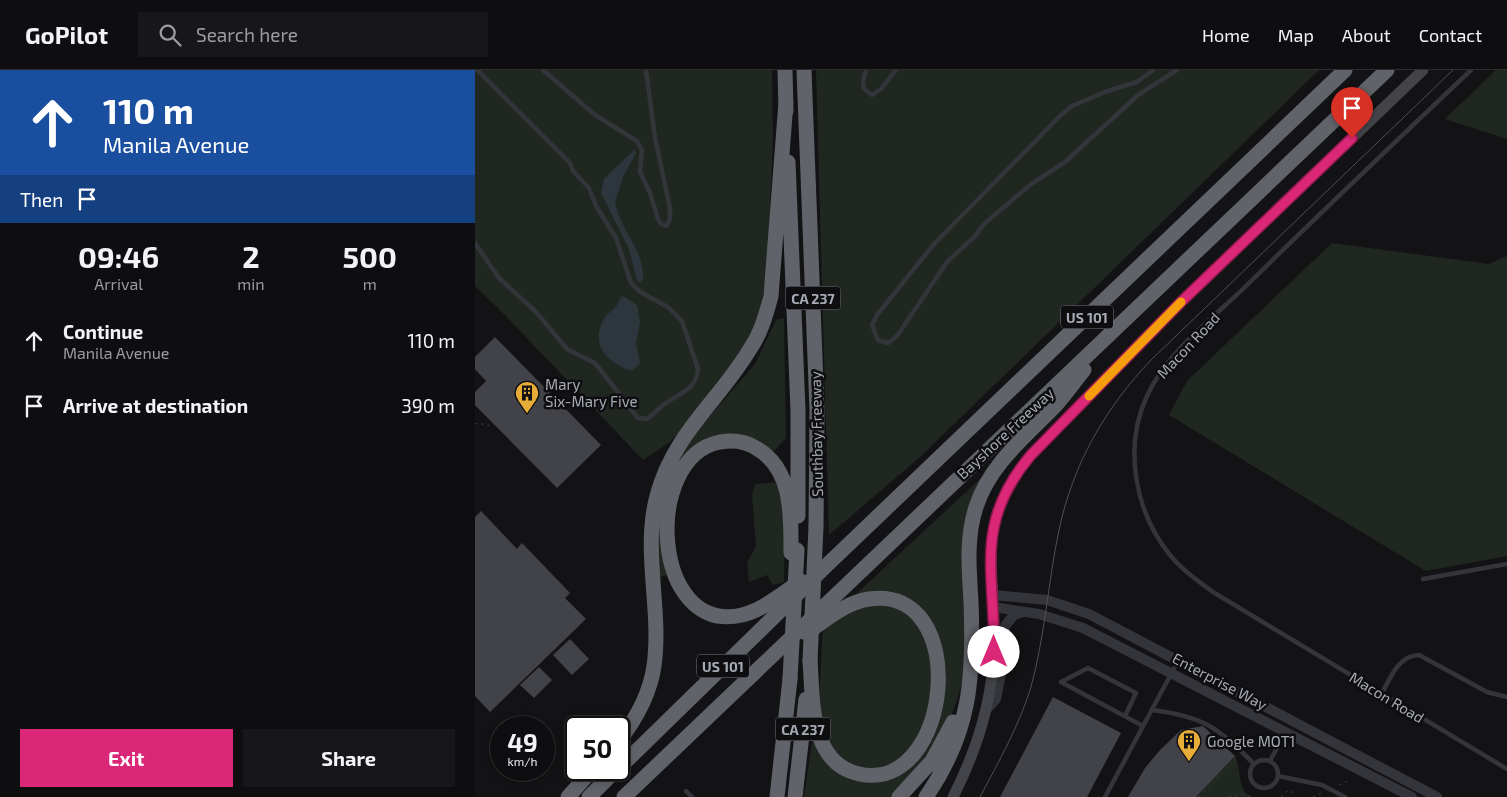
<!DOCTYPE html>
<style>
body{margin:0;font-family:"Exo 2",sans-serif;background:#171719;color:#f1f3f6;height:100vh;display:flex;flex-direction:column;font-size:19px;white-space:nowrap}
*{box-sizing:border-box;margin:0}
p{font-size:16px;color:#9b9c9f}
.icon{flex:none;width:28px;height:28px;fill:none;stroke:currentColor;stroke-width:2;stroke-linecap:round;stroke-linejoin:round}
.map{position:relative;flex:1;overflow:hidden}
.side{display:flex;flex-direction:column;background:#0e0e10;width:475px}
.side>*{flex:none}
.top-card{background:#1a4fa0;color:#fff;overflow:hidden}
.speed{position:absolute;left:15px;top:646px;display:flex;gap:10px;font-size:25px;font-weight:700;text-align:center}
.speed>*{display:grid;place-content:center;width:65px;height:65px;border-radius:50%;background:#0e0e10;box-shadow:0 2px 8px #0003,0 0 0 1px #2e2e30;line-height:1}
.speed small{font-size:12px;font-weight:400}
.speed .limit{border:2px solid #111;border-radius:8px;background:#fff;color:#111}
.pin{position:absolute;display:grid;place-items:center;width:42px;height:42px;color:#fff;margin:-51px -21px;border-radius:50% 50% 50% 0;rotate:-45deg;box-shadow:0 0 5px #0007}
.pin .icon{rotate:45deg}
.me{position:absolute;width:55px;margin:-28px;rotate:0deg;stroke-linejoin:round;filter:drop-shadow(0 0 4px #0008)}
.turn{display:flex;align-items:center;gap:18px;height:105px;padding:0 20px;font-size:22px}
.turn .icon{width:65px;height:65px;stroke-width:2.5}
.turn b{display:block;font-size:35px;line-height:42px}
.then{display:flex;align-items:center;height:48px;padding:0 20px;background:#0003;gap:10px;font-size:19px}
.eta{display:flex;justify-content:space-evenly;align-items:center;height:85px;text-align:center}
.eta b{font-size:30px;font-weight:700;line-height:35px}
.action{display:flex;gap:10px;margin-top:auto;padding:10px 20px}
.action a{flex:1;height:58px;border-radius:0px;background:#db2777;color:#fff;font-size:20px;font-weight:700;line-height:58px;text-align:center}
.action a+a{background:#171719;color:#f1f3f6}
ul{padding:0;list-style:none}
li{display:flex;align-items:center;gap:15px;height:65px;padding:0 20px}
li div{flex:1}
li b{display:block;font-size:19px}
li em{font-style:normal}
header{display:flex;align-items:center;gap:30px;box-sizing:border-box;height:70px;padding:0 25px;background:#0e0e10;border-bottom:1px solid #2e2e30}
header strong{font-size:24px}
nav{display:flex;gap:28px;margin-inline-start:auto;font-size:18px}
.search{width:350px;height:45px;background:#171719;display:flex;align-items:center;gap:12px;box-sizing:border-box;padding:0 18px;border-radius:0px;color:#9b9c9f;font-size:19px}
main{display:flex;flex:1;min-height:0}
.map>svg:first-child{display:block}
.green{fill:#202721}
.water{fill:#2d363d}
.building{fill:#424348}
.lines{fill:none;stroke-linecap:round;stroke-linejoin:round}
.path{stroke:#3b3c41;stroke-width:1;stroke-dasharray:2.5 4;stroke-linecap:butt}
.service{stroke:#34353a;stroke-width:4.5}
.tertiary{stroke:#34353a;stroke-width:10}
.secondary{stroke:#434449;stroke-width:11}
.motorway{stroke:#61636a;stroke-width:15}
.tram{stroke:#4e4f54;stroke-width:1}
.motorway-bridge{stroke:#61636a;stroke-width:15}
.route-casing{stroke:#8e194d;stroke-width:12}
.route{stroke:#db2777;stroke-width:9}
.slow{stroke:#f59e0b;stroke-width:9}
.labels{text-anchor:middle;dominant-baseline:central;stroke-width:5;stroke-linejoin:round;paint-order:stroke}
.shield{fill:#0e0e10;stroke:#787b83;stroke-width:1}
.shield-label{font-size:14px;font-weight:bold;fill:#a6aab4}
.street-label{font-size:15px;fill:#a6aab4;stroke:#0e0e10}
.poi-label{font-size:15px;fill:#a6aab4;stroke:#0e0e10;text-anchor:start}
</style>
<header>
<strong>GoPilot</strong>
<div class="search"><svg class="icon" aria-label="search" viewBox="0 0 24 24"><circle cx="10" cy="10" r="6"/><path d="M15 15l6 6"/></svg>Search here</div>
<nav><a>Home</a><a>Map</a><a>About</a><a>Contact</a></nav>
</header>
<main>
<section class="side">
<div class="top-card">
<div class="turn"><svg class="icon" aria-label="ahead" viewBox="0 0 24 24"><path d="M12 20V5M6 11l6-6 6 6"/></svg><div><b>110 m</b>Manila Avenue</div></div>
<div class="then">Then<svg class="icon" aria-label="arrive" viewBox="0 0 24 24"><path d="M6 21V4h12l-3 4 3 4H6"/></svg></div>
</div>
<div class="eta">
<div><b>09:46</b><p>Arrival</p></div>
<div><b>2</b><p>min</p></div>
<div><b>500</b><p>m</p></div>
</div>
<ul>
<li><svg class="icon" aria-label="ahead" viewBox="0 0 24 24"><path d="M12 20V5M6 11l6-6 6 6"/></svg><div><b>Continue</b><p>Manila Avenue</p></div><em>110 m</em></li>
<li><svg class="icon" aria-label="arrive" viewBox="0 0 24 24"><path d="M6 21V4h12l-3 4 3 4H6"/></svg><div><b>Arrive at destination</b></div><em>390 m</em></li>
</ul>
<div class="action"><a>Exit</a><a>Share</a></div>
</section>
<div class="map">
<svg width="1032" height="727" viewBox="0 0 1032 727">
<rect width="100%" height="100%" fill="#131315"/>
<!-- green -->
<path class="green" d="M0,0h297l1,71 -6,134 -9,44 -15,31 -55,73 -18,19 -27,18 -140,-147 -28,-27z
M341,0h503l-399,387 -91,78z
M1021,0h11v69l-62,-20z
M857,173l157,21 18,-8v300l-81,15 -257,-156 18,-34z
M309,248l2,120 -12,13 -15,-9 -64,5 -32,95 4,33 -10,3 -1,-54 26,-76 73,-84 21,-44z
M518,397l-19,37 -7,159 -7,27 -7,21 -15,34 -44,52h-90l9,-61 10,15 56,27 51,-40 2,-116c-25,-32 -41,-25 -78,-26z
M304,412l6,24 -1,76 -11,3 -6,-10 -18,7 -2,-20 9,-15 -4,-54 4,-9z
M414,533l28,15 16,38 -3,58 -26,45 -38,12 -31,-15 -17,-34 5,-95 32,-20z
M760,686c7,14 1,31 16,41h-55z"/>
<!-- water -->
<path class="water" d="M159,80l2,3 -13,24 -8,25c5,29 29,46 28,77l-3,4 -3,-3 -8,-31 -28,-56 3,-14z
M148,226l14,9 3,17 -4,21 4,20 -8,8c-23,-7 -43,-26 -28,-52 3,-6 9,-8 13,-14 3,-4 1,-6 6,-9z"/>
<!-- building -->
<path class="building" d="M20,267l106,108 -44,43 -82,-83v-13l11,-11 -11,-12v-12z
M6,441l36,38 5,-6 48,50 -5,5 21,21 -96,93 -15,-16v-179z
M95,569l19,20 -17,16 -19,-20z
M64,597l13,13 -18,18 -14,-13z
M578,627l68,36 -34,64h-87z
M728,656l32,30 -39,41h-68l17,-29 15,-18 21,-20z"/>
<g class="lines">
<!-- path -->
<path class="path" d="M0,354l4,-1 9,3 4,-4
M864,715l11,-5
M724,727l37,-38
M754,727l12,-3 11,3
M806,727l6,-6 6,1 -1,5
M838,727l9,-4"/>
<!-- service -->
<path class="service" d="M68,0l52,45 42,26 5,9 -2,22 10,21 8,26 3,5 5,2 4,-7v-11l-15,-70 -9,-68
M391,0l-3,11 1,8 8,6 9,-6 15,-19
M678,0l-16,12 -32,10 -33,14 -12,10 -126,128 -57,71 -5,10 6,15 10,3 9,-7 50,-74 28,-26 9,-12 46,-39 35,-23 73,-67 39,-25
M996,0c-76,72 -152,144 -226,217 -34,33 -78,65 -98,109 -24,51 -12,116 23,159 12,15 28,26 43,37l294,177
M0,173l24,35 37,34 31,37 28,14 43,55 9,1c5,-4 10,-9 15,-13 14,-12 35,-15 36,-37l-16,-48 -13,-13 -30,-17 -8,-8 -15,-45 -20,-32 -7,-18 -16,-17 -3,-8 -93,-93
M948,509l84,-15
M907,623c9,-16 16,-37 37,-38l68,37 20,5
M677,640c51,6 67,18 102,54
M650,646l11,-23 -48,-25 -27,14 82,44
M775 704a14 14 0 1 1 28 0a14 14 0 1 1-28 0Z
M795,691l15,-28
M803,706l44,9 23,12
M211,721l6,6
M630,727l73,-136"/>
<!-- tertiary -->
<path class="tertiary" d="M518,525l54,5 42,14 348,183
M518,537l46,7 44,14 329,169
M510,641l11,-12 5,-25 4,-48 9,-11 9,-3"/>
<!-- secondary -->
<path class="secondary" d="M478,727c23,-45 39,-95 41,-146 3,-82 -22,-126 37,-196l150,-153 242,-232"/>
<!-- motorway -->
<path class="motorway" d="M310,0l1,41
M329,0l13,340 -1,117
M313,92l10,248v106
M316,483c0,-38 2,-84 -35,-105 -11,-7 -24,-8 -36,-6 -78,15 -69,194 22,173 21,-5 41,-22 59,-34
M331,563c19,-12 40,-31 63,-34 103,-15 84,195 -10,175 -50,-11 -46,-75 -49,-113
M144,671c17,-22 31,-47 35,-75 8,-57 -12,-114 3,-170 16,-62 62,-95 93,-147 11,-16 16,-34 21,-53l15,-194
M144,698l209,-204 517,-494
M93,727l24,-27
M114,727l27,-27
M149,727l763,-727
M302,727l13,-118
M320,727l11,-98
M424,727l33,-36 21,-39
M451,727c45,-65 48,-120 45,-196 -2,-32 -5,-63 5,-94 14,-43 49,-70 79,-101 10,-11 19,-24 29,-36"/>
<!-- tram -->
<path class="tram" d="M505,727c19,-36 39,-71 51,-110 14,-51 17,-105 28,-157 14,-66 46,-122 93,-171l301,-289"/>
<!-- motorway-bridge -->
<path class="motorway-bridge" d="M335,591l6,-134
M315,609l7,-129"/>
</g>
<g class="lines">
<!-- route casing -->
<g class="route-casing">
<path id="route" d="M519,582c1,-81 -21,-128 37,-197l150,-153 171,-164"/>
</g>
<!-- route -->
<use href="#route" class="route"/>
<!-- slow -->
<path class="slow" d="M614,326l92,-94"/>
</g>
<!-- icons -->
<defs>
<g id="building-pin" transform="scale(1.25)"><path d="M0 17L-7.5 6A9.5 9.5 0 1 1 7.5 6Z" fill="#e8ad38" stroke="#0e0e10"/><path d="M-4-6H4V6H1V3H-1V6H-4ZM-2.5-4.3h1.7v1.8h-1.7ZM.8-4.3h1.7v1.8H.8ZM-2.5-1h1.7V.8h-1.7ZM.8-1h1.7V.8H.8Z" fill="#111"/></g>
</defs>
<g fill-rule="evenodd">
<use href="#building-pin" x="52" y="323"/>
<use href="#building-pin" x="714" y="671"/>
</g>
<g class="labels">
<!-- shield labels -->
<g class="shield">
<rect x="310.5" y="216.5" width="55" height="23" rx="4"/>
<rect x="586" y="235.5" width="52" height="23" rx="4"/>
<rect x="222" y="584.5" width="52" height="23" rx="4"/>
<rect x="300.5" y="647.5" width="55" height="23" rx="4"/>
</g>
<g class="shield-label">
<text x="338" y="228">CA 237</text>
<text x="612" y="247">US 101</text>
<text x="248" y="596">US 101</text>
<text x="328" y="659">CA 237</text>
</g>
<!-- street labels -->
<g class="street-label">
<text transform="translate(713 275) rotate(-47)">Macon Road</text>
<text transform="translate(530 363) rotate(-43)">Bayshore Freeway</text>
<text transform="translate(341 364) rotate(-91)">Southbay Freeway</text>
<text transform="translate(745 611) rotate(28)">Enterprise Way</text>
<text transform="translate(912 627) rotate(31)">Macon Road</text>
</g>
<!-- poi labels -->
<g class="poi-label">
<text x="70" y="314">Mary<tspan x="70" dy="17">Six-Mary Five</tspan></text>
<text x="732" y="671">Google MOT1</text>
</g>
</g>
</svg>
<div class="speed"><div>49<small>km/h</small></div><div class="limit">50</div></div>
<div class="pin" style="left:877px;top:68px;background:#d93025"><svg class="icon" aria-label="arrive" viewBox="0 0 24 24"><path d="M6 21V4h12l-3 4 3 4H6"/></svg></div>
<svg class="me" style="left:519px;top:582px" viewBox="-20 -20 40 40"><circle r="19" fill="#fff"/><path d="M0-13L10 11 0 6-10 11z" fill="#db2777"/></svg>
</div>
</main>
